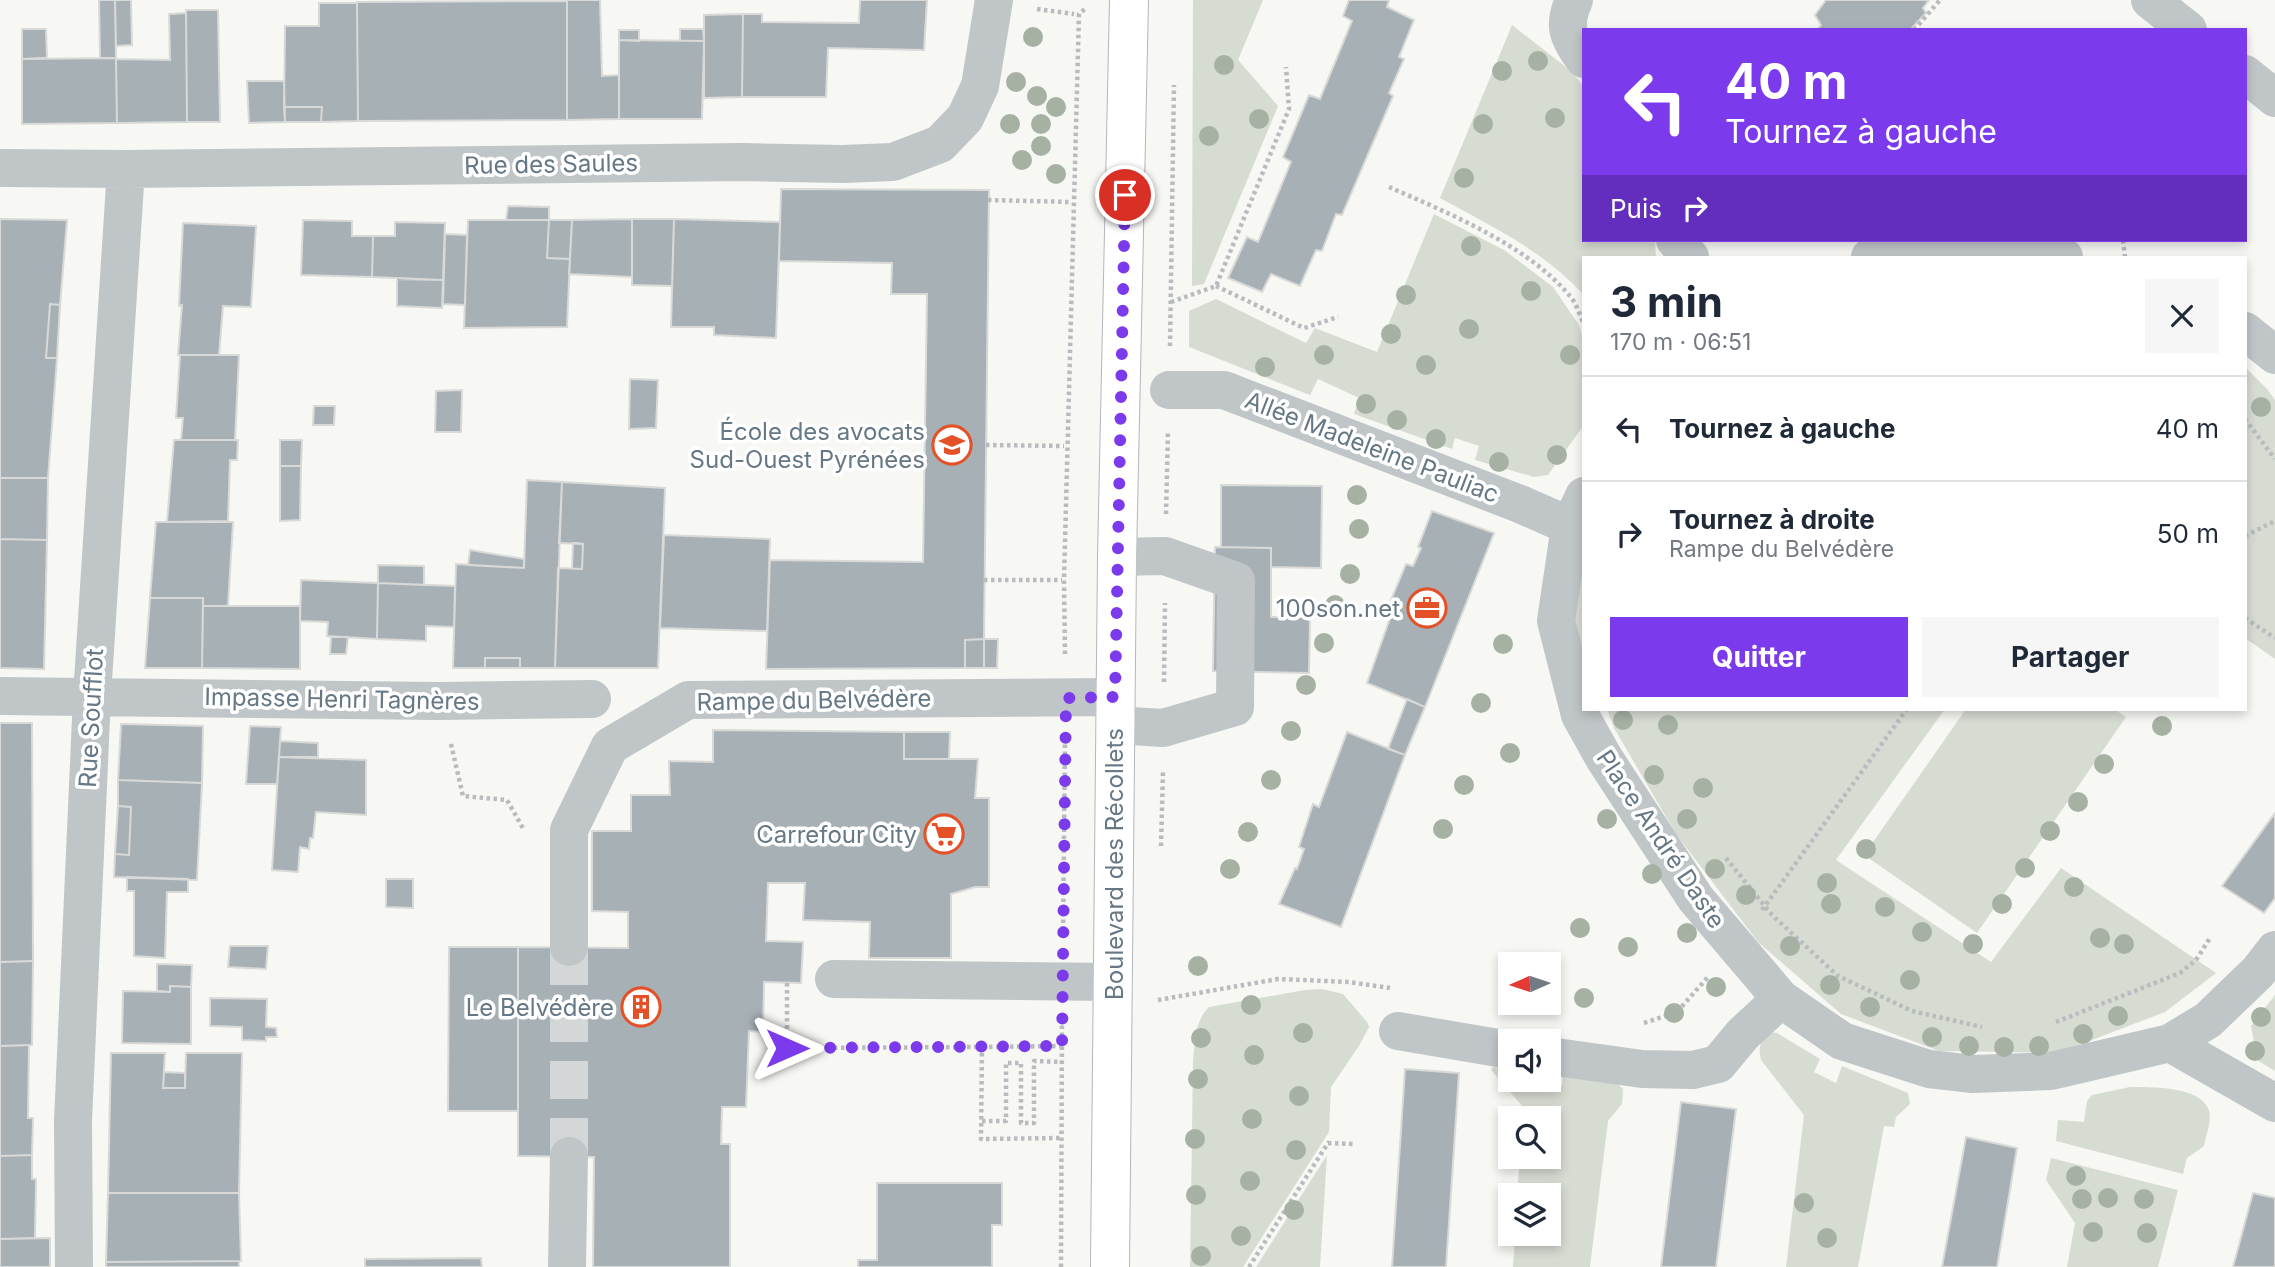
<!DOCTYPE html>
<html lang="fr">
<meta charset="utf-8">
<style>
body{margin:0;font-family:Inter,sans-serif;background:#f6f6f7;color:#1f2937;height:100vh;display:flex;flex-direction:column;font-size:26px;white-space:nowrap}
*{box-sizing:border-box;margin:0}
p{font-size:23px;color:#747a83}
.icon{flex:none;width:38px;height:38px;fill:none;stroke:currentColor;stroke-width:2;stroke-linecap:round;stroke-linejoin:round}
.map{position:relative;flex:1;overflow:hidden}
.drawer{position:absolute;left:1582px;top:256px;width:665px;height:455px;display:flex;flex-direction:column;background:#fff;border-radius:0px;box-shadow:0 4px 10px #0003}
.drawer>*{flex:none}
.banner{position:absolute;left:1582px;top:28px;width:665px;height:214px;border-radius:0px;box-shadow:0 4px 10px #0003;background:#7c3aed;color:#fff;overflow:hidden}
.needle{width:46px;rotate:267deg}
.controls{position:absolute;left:1498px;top:952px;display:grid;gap:14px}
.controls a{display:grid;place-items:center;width:63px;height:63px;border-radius:0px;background:#fff;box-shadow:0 4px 10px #0003;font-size:35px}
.pin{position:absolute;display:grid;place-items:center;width:60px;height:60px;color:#fff;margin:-30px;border:4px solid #fff;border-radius:50%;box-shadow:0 2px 7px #0007}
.me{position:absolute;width:77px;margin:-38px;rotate:90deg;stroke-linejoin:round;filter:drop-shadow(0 0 5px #0008)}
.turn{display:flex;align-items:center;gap:24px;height:147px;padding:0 28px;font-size:32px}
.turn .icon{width:91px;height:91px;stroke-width:2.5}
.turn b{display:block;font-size:49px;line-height:60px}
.then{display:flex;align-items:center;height:66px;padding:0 28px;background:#0003;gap:14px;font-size:26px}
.round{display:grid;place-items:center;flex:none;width:74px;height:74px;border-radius:0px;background:#f6f6f7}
.overview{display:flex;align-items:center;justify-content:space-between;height:119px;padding:0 28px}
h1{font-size:42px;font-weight:700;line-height:52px}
.cta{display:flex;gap:14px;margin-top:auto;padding:14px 28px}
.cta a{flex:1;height:80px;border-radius:0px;background:#7c3aed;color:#fff;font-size:28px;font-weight:700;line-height:80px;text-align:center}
.cta a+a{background:#f6f6f7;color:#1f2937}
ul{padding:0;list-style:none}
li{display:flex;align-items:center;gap:21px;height:105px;padding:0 28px;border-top:2px solid #e0e1e3}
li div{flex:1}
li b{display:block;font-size:26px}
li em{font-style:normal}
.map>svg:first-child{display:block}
.green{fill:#d7dcd3}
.building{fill:#a7b0b5;stroke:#d9d9d7;stroke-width:2}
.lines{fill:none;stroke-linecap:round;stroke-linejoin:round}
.minor-tunnel{stroke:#d3d7d8;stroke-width:38;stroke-dasharray:38 19;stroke-linecap:butt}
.major-casing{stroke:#b2b7bb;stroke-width:40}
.path{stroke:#b8bcbf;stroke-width:4.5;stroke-dasharray:3.5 3.5;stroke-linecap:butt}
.minor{stroke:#c0c5c8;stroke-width:38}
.major{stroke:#fff;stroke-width:38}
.tree{fill:#a7b1a3}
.route{stroke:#7c3aed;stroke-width:12;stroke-dasharray:0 21.6}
.labels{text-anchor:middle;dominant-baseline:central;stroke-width:7;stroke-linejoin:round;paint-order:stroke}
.street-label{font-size:24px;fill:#667885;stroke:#fff}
.poi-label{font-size:24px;fill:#667885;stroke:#fff;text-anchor:end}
</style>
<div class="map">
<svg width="2275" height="1267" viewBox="0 0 2275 1267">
<rect width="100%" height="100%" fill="#f7f7f4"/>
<!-- green -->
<path class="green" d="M1193,0h70l-25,60 40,46 -74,178 -12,2z
M1512,25l59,46 13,16v153h71l1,17h-72v38c-43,-46 -90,-67 -144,-97z
M1434,214l70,36 49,37 26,38 5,17v83l-36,50 -14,2 -59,-17 4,-14 -24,-8 -3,11 -98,-35 5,-16 -41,-19 -8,16 -121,-48v-36l27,-12 90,44 9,-15 62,24z
M2245,367l22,22 8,11v259l-30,-21z
M1584,551v98l-10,-24z
M1607,709h338l-109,151 155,102 70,-94 155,105 -51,39 -107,41 -119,-2 -98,-37 -83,-72 -82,-108 -62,-106z
M1966,709h148l12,8 -149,216 -113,-78z
M1322,989l21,5 24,28 2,5 -10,19 -28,41 -2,45 -86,135h-53l3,-204c2,-21 1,-41 16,-56l96,-17z
M2275,995v76l-18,-11 -6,-34z
M1768,1032l9,1 43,26 -6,13 22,11 6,-17 66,27 2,11 -14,13 -2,10 -10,-1 -26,141h-72l18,-152 -43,-55c-3,-11 -1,-18 7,-28z
M1493,1067l17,2v11h32v4l20,2 1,-11 55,9 5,5 -1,15 -14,17 -18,146h-77l2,-33h34v-39h-32l3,-38h29v-39h-26v-11l-32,-37z
M2130,1087c19,0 68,-1 78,21 5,10 -2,27 -4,38l-17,12 -4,16 -127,-33 2,-21 26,2 3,-21 5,-6z
M1327,1155l-7,112h-64z
M2051,1158l127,32 -20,77h-91l8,-44 -29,-43z"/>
<!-- building -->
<path class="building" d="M99,0h16l1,58h-16z
M115,0h16l1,45 -16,1z
M567,0h33l2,76 17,-1v44l-52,1z
M860,0h67l-3,50 -96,-2 -2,49h-84l1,-83h19v8l97,1z
M1349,0h40l-2,7 27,13 -15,37 5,2 -15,34 4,3 -51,119 -6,-1 -14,37 -6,-1 -16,36 -29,-12 -9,18 -34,-14 19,-41 11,5 33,-80 -8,-5 26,-62 11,4 32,-78 -9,-5z
M1826,0h103l-6,8 3,5 -16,17h-93l4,-5 -6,-10z
M567,1v119l-209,1 -1,-119z
M319,3h38l1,118 -37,1 1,-15h-38l1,-81h34z
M186,10h32l2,112h-33z
M186,13l1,109 -70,1 -1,-64 54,1 -1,-46z
M743,14l-1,83 -38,1v-83z
M22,29h24l1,29 -25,1z
M680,29h23l1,12h-24z
M619,30h20v11l-20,-1z
M619,40l85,1 -2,78h-83z
M116,58l1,65 -95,1v-65z
M247,81h37l1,41 -36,1z
M284,107h38l-1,15h-36z
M781,189l208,1 -5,449 -19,1v28l-199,1 4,-109 153,2 4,-268h-36l1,-31 -113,-2z
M508,206l41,1v13h-43z
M0,219l67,1 -7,85 -10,-1 -4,54h11l-9,120h-48z
M632,219h42l-2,67 -40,-1z
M632,219v58l-63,-3 3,-54z
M674,219l106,3 -4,116 -62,-3v-8h-43z
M303,220l49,1v15h21l-1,41 -71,-2z
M468,220h81l-2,38 23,1 -3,68 -103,1z
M549,220h23l-2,39 -23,-1z
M395,222l50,1 -2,57 -71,-3 1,-41h22z
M183,223l73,3 -5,81 -28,-1 -4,49h-41l4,-50 -3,1z
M445,234l22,1 -2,70 -22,-1z
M397,279l46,1 -1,28 -45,-2z
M50,304l10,1 -3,53h-11z
M180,355h59l-4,85h-54l2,-22h-7z
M630,379l28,1 -2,48 -27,1z
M462,390l-1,42h-26l1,-41z
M314,406h21l-1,19h-21z
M174,440h64l-1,20h-7l-2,61 -61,1z
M280,440h22l-1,26h-21z
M280,466h21l-1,54 -20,1z
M0,478h48l-1,62 -47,-1z
M527,480l35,2 -7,186h-35v-10h-35v10h-32l3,-104 68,4z
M562,482l103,6 -7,180h-103l3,-100 24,1 1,-25 -24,-1z
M1221,485l101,1 -1,82 -50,-1v-19l-50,-1z
M1432,511l62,22 -69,174 -58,-24 26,-73 -5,-3 18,-43 7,2 8,-18 -3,-1z
M156,522h77l-5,84h-25v-8h-53z
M664,535l106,4 -3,92 -107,-3z
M0,539l47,1 -3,129 -44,-1z
M573,543l10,1 -1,25h-10z
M1215,547l56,1v69h39l-1,56 -96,-2z
M470,550l54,9v9l-56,-3z
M378,565l46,1v19l-46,-2z
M301,580l77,3 -1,56 -50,-3 1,-14 -28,-1z
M378,583l77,3 -1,41 -28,-1v15l-49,-2z
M150,598h53l-1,70h-57z
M203,606h97v63l-98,-1z
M331,637h17l-2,17h-16z
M984,639h14l-1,29h-13z
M984,639v29h-19v-28z
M485,658h35v10h-35z
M1407,699l18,8 -20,48 -17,-6z
M0,723h32l1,238 -33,1z
M121,724l82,2 -1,57 -84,-3z
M250,726l31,1 -4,57h-31z
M713,730l191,2v27h74l-3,39h14v89h-14l-24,7v64h-82l1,-36 -67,-2 2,-37h-37l-2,58 37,1 -2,41 -37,-1 -1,50 -14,-1 -3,76h-24l-1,37h9v123h-137l1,-110 -76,-1v-209l110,1v-36l-36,-1v-80h39v-36h39l-1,-34 44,1z
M904,732h46l-1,27h-45z
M1347,732l58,23 -64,172 -62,-23 16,-36 2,1 7,-20 -5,-2 14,-43 6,3z
M280,741l38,2v14h-39z
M279,757l87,3v55l-50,-3 -3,26h-3l-1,11 -9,-2 -2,25 -26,-2z
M118,780l84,3 -5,97 -83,-3 1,-23 14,1 2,-48 -13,-1z
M118,806l13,1 -2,48 -14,-1z
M2275,813v85l-11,15 -42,-27z
M127,877l61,2v13h-21l-2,66 -31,-2v-65h-7z
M386,879h27v29l-27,-1z
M230,946h38l-2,23 -38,-2z
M449,947h69v164h-70z
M33,961l-1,84 -32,1v-84z
M157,964l35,1 -1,22 -21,-1v6l-13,-1z
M170,986l21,1v57l-69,-1 1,-52 47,1z
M210,998l57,1 -1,28 10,1 1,9h-11v4l-24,-1v-13l-32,-1z
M29,1045l-1,73h5l-1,37 -32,1v-110z
M111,1053h54l-2,35h22l1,-35h56l-3,140h-131z
M1405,1069l54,4 -13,194h-54z
M164,1072l21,1v15h-22z
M1681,1102l55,7 -20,158h-55z
M1966,1137l51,11 -20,119h-55z
M32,1155v24h4l-1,59 -35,1v-83z
M877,1183h125v42h-10v42h-134v-7h19z
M108,1193h131l2,68 -135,1z
M2253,1193l22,5v69h-42z
M50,1238v29h-50v-28z
M481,1258l1,9h-117v-8z
M239,1261v6h-133v-5z"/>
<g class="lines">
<!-- minor-tunnel -->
<path class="minor-tunnel" d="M569,947v209"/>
<!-- major casing -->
<g class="major-casing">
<path id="major" d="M1110,1267l7,-710 12,-557"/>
</g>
<!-- path -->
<path class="path" d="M1037,9l37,5
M1914,30l26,-30
M1389,187c59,26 138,58 180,108 7,7 10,19 15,29
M988,200l82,2
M2123,240l2,17
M1216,286l88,42 34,-11
M1171,302l45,-16 73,-177 -3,-42
M1170,346l4,-261
M2245,419l30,40
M986,445l78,1
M1166,514l2,-83
M2245,536l30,-15
M984,580h78
M2245,618l30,20
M1065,654l-1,-74 15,-566 7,-6
M1164,682l1,-79
M451,744l12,52 44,4 17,30
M1161,846l2,-75
M1726,858l46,57 66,61 74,35 70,16
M1762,910l145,-201
M1063,937l2,-198
M787,983v65l195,-1 -1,92 80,-1
M1158,1000l120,-21 71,3 41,6
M2056,1022l124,-49 16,-13 14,-22
M1644,1023l33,-11 31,-35
M982,1047l80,-1
M982,1121h24v-58h15v60h13v-62l28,1
M1061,1267l1,-244
M1249,1267l79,-124 26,1"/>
<!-- minor -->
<path class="minor" d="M1574,0c-11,25 -7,37 10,59
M2150,0l38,30
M2245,74l30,24
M0,168l126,1 617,-7 99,2 51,-2 47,-18 25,-26 15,-32 14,-86
M1675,240l15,17
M1870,257l11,-3 130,-8 53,11
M2245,331l30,24
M1169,390h55l296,114 50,22
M1584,496l-14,30 -14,95 24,94 24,43 92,141 85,100 61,42 87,28 44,5 78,-3 119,-28 38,-23 50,-48 17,-22
M0,696l440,5 152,-2
M1115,725l48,3 72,-21 1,-126 -71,-25 -48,1
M569,947v-117l41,-84 78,-46 427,-3
M834,979l279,3
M1398,1031l112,19
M2170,1043l105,60
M1549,1056l93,13 51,1 25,-6 25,-30 38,-35
M74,1267l-1,-146 19,-425 34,-527
M567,1267l2,-111"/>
<!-- major -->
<use href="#major" class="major"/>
</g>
<!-- trees -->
<g class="tree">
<circle cx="1033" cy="37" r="10"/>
<circle cx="1538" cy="61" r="10"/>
<circle cx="1224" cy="65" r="10"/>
<circle cx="1502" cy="71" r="10"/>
<circle cx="1016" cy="82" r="10"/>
<circle cx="1037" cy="96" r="10"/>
<circle cx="1056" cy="107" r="10"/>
<circle cx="1555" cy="118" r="10"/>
<circle cx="1259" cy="119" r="10"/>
<circle cx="1010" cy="124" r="10"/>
<circle cx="1041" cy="124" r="10"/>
<circle cx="1483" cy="124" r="10"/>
<circle cx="1209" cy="136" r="10"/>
<circle cx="1041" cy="146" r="10"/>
<circle cx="1022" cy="160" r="10"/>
<circle cx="1056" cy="174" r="10"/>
<circle cx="1464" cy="178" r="10"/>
<circle cx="1471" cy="246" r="10"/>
<circle cx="1531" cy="291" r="10"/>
<circle cx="1406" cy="295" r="10"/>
<circle cx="1469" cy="329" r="10"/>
<circle cx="1391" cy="334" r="10"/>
<circle cx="1324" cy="355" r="10"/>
<circle cx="1570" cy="355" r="10"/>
<circle cx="1426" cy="365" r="10"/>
<circle cx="1265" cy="367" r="10"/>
<circle cx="1366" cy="404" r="10"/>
<circle cx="2261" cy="407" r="10"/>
<circle cx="1397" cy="420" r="10"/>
<circle cx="1436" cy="439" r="10"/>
<circle cx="1557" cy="455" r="10"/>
<circle cx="1499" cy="462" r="10"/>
<circle cx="1357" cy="495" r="10"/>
<circle cx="1359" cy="529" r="10"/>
<circle cx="1350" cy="574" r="10"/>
<circle cx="1335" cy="605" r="10"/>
<circle cx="1324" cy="643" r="10"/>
<circle cx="1503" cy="644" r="10"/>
<circle cx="1306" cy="685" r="10"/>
<circle cx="1481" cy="703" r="10"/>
<circle cx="1623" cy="720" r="10"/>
<circle cx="1668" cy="725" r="10"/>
<circle cx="2162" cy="726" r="10"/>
<circle cx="1291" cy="731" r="10"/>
<circle cx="1510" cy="753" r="10"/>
<circle cx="2104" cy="764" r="10"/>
<circle cx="1654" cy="775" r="10"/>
<circle cx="1271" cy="780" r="10"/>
<circle cx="1464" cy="785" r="10"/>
<circle cx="1703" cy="788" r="10"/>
<circle cx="2078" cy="802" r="10"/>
<circle cx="1607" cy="819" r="10"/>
<circle cx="1687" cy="819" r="10"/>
<circle cx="1443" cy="829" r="10"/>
<circle cx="2050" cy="831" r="10"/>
<circle cx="1248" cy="832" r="10"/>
<circle cx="1866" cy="849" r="10"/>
<circle cx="2025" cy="868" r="10"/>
<circle cx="1230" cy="869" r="10"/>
<circle cx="1715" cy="869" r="10"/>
<circle cx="1652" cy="874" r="10"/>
<circle cx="1827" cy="883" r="10"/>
<circle cx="2074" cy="887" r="10"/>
<circle cx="1746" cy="895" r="10"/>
<circle cx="1831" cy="904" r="10"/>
<circle cx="2002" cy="904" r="10"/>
<circle cx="1885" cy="907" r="10"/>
<circle cx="1580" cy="928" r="10"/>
<circle cx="1922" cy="932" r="10"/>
<circle cx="1687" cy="933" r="10"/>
<circle cx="2100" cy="938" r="10"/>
<circle cx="1973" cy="944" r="10"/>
<circle cx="2124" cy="944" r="10"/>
<circle cx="1790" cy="946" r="10"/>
<circle cx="1628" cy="947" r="10"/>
<circle cx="1198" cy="966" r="10"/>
<circle cx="1910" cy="980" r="10"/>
<circle cx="1830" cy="985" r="10"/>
<circle cx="1716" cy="987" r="10"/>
<circle cx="1584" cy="998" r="10"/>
<circle cx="1251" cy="1005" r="10"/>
<circle cx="1870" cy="1007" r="10"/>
<circle cx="1674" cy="1013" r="10"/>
<circle cx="2118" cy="1016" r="10"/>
<circle cx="2261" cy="1017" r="10"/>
<circle cx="1303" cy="1033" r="10"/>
<circle cx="2083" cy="1034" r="10"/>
<circle cx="1932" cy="1037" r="10"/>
<circle cx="1201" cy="1038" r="10"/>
<circle cx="1969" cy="1046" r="10"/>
<circle cx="2039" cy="1046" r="10"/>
<circle cx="2004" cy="1047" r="10"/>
<circle cx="2255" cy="1051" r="10"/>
<circle cx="1254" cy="1055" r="10"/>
<circle cx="1198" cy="1079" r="10"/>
<circle cx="1299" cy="1096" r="10"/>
<circle cx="1252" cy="1119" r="10"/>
<circle cx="1195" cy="1139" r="10"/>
<circle cx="1296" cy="1150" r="10"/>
<circle cx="2076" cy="1176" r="10"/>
<circle cx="1250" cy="1181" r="10"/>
<circle cx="1196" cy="1195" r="10"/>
<circle cx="2108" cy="1198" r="10"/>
<circle cx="2082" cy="1199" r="10"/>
<circle cx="2144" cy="1199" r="10"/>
<circle cx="1804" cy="1203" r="10"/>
<circle cx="1294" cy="1210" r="10"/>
<circle cx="2093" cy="1232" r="10"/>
<circle cx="2147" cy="1233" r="10"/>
<circle cx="1241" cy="1236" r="10"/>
<circle cx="1827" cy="1238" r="10"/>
<circle cx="1201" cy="1256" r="10"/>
</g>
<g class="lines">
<!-- route -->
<path class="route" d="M787,1048l275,-2 4,-348 49,-1 10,-502"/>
</g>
<!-- icons -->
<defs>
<g id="university-ring" transform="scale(2.0125)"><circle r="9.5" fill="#fff" stroke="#e55126" stroke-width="1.5"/><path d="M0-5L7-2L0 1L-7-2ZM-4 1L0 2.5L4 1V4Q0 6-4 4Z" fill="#e55126"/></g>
<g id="office-ring" transform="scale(2.0125)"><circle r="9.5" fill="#fff" stroke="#e55126" stroke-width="1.5"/><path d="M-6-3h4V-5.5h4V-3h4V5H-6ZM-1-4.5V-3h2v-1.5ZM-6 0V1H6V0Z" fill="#e55126"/></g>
<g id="supermarket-ring" transform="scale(2.0125)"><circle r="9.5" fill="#fff" stroke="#e55126" stroke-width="1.5"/><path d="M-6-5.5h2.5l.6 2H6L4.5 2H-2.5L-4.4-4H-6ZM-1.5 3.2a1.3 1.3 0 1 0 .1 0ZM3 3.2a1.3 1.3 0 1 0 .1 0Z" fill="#e55126"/></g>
<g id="building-ring" transform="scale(2.0125)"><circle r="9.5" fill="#fff" stroke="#e55126" stroke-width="1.5"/><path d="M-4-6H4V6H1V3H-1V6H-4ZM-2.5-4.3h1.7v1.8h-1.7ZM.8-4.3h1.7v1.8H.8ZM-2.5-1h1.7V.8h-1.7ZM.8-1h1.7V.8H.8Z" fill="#e55126"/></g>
</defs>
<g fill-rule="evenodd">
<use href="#university-ring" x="952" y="445"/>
<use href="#office-ring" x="1427" y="608"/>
<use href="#supermarket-ring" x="944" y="834"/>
<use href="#building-ring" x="641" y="1007"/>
</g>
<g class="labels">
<!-- street labels -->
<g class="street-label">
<text transform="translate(551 164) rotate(-1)">Rue des Saules</text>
<text transform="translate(1372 447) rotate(21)">Allée Madeleine Pauliac</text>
<text transform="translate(342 699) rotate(1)">Impasse Henri Tagnères</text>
<text transform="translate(814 700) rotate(-1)">Rampe du Belvédère</text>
<text transform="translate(91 718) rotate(-87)">Rue Soufflot</text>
<text transform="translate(1661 839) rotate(56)">Place André Daste</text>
<text transform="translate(1114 864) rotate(-90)">Boulevard des Récollets</text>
</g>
<!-- poi labels -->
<g class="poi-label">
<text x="925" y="431">École des avocats<tspan x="925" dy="28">Sud-Ouest Pyrénées</tspan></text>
<text x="1400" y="608">100son.net</text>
<text x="917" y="834">Carrefour City</text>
<text x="614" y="1007">Le Belvédère</text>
</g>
</g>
</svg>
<div class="controls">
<a><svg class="needle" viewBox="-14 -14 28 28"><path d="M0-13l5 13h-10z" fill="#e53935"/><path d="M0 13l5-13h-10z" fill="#747a83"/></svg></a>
<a><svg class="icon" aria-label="sound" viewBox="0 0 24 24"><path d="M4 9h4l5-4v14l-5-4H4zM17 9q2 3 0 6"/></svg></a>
<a><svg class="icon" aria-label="search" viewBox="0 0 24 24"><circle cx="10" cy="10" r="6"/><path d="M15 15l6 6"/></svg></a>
<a><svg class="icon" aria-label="layers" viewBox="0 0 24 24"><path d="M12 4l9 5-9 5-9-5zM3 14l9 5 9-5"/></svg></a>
</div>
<div class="pin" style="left:1125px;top:195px;background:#d93025"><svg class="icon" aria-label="arrive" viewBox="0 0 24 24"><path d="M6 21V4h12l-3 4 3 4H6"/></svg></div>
<svg class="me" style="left:787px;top:1048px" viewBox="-20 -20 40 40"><path d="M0-17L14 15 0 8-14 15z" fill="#7c3aed" stroke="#fff" stroke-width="4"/></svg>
<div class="banner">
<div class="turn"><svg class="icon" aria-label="left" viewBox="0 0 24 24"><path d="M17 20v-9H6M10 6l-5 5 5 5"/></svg><div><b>40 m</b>Tournez à gauche</div></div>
<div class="then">Puis<svg class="icon" aria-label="right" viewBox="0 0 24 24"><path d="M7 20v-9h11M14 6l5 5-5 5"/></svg></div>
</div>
<section class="drawer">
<div class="overview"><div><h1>3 min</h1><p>170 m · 06:51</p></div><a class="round"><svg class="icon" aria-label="close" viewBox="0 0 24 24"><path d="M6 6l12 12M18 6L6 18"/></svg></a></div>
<ul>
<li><svg class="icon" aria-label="left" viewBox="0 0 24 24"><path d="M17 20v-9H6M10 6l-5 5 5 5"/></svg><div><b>Tournez à gauche</b></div><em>40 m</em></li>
<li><svg class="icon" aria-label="right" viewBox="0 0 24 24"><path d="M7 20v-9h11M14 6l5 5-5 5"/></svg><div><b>Tournez à droite</b><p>Rampe du Belvédère</p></div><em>50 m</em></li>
</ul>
<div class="cta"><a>Quitter</a><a>Partager</a></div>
</section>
</div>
